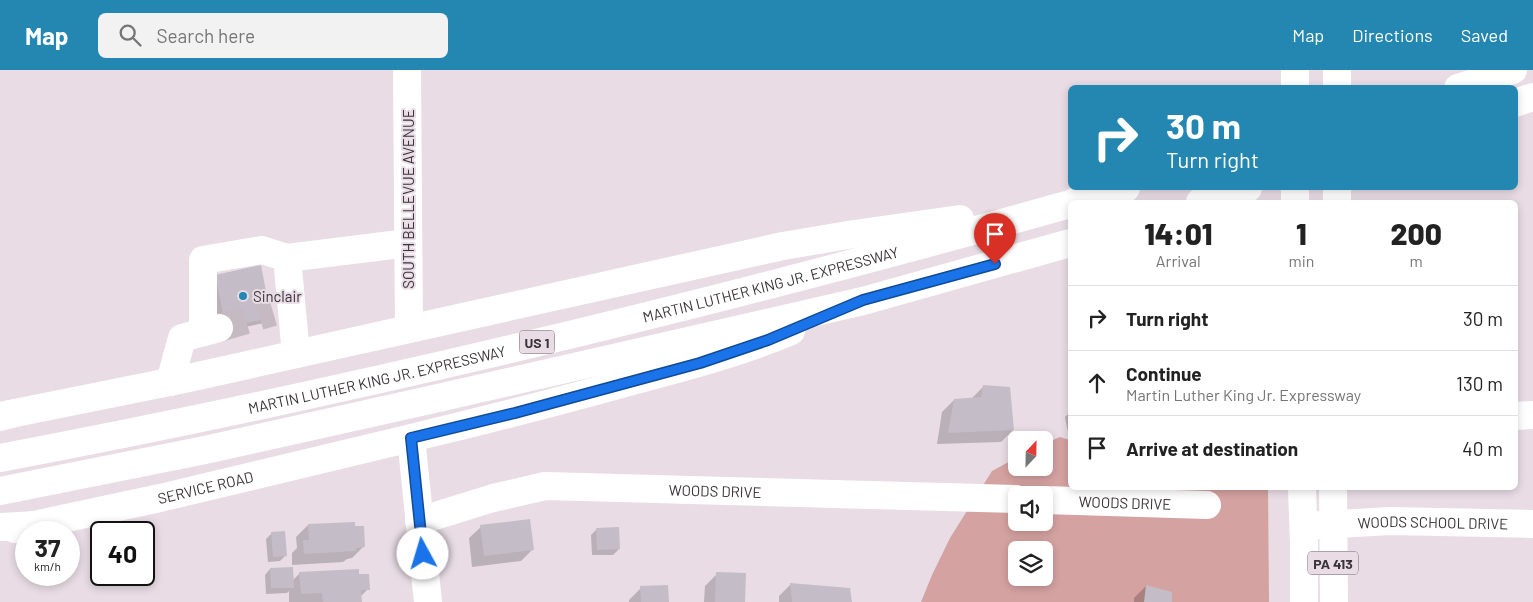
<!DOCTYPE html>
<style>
body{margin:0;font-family:Barlow,sans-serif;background:#f2f2f2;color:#222;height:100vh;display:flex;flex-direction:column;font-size:19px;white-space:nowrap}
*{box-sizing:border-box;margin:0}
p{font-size:16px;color:#767676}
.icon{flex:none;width:28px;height:28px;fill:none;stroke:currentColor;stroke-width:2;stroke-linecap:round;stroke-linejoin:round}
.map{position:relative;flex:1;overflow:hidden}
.drawer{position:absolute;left:1068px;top:130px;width:450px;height:290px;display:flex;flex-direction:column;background:#fff;border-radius:8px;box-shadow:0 2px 8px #0003}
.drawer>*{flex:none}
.banner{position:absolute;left:1068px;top:15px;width:450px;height:105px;border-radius:8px;box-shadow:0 2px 8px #0003;background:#2487b1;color:#fff;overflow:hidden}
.needle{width:32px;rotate:22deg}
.tools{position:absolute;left:1008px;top:361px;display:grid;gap:10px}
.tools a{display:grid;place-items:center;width:45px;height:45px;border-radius:8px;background:#fff;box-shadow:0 2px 8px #0003;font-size:25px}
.speed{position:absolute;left:15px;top:451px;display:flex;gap:10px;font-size:25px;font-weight:700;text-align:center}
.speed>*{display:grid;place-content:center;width:65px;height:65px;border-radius:50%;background:#fff;box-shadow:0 2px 8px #0003;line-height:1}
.speed small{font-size:12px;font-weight:400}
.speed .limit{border:2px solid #111;border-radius:8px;background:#fff;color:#111}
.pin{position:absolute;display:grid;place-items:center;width:42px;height:42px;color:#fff;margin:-51px -21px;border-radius:50% 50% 50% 0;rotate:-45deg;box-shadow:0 0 5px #0007}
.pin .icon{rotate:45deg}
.me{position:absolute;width:55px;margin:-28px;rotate:354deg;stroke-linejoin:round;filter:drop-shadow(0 0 4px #0008)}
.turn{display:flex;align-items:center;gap:18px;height:105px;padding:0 15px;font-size:22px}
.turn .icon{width:65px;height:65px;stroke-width:2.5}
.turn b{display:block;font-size:35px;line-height:42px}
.eta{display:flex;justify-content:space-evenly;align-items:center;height:85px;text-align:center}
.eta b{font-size:30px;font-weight:800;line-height:35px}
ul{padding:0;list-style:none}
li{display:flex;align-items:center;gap:15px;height:65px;padding:0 15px;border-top:1px solid #e0e0e0}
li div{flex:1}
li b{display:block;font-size:19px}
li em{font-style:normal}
header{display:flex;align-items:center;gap:30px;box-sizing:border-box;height:70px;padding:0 25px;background:#2487b1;color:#fff}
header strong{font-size:24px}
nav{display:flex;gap:28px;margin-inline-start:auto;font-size:18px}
.search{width:350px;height:45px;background:#f2f2f2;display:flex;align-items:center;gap:12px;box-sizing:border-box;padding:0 18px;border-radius:8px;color:#767676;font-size:19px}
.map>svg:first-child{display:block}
.forest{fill:#d4a2a1;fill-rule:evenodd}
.shadow{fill:#0003}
.building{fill:#c4bcc7}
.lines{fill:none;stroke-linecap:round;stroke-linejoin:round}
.minor-tunnel{stroke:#c6bac2;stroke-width:28;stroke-dasharray:28 14;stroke-linecap:butt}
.minor{stroke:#fff;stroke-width:28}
.major{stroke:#fff;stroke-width:28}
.highway{stroke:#fff;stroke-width:28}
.route-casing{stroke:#114b97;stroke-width:12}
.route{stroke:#1a73e8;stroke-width:9}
.poi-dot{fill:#2487b1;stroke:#e9dce5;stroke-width:2}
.labels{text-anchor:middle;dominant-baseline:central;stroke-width:4;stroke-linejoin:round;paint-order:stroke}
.shield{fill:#e9dce5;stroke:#6e666c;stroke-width:1}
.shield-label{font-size:14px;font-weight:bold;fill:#393438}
.street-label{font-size:15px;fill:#393438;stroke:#e9dce5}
.poi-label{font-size:15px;fill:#393438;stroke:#e9dce5;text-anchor:start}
</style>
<header>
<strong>Map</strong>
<div class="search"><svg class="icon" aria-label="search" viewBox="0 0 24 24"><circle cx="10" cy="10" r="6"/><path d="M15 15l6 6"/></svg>Search here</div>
<nav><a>Map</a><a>Directions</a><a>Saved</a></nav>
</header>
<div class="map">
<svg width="1533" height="532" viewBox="0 0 1533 532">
<rect width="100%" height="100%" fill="#e9dce5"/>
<!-- forest -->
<path class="forest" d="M1060,367l10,3v48h198l1,114h-348l11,-27 18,-37 42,-67 24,-13v10h28v-24zM1016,425h28v27h-28zM1016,480h28v28h-28z"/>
<!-- shadow -->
<path class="shadow" d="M216,206l54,41 -6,6 -44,9 -10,-51z
M984,316l29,44 -12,12 -64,2 5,-32 12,-12 17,-1z
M1070,342v31l-5,-26z
M308,455l46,2 10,19 -12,12 -5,1 -4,3 -51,3v-12l5,-5 -1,-11z
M481,457l52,22 -12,12 -49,6 -3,-29z
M597,459l22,20 -6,6h-21l-1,-20z
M272,463l13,23 -5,5 -12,1 -2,-23z
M270,499l23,11 7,-7 58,3 10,13 -8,8v5h-71v-11l-2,2 -21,1 -1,-19z
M717,504l27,28h-40l1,-16z
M790,515l61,17h-72v-6z
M1146,516l25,16h-37v-4z
M641,518l27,14h-39v-2z"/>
<!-- building -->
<path class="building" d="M261,195l10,53 -45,9 -11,-52z
M983,315l27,2 4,43 -66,3 6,-34 27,-2z
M530,449l4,31 -50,6 -4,-31z
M355,452v4h9l1,21 -9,1v3l-52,3 -1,-14h6l-1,-16z
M619,457l1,22 -23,1 -1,-22z
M285,461l2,25 -14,1 -2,-25z
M293,497l1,21h-23l-1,-20z
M359,499v5h10l1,16h-9l1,12h-39l-1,-9 -21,1 -2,-22z
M716,502l30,1 -1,29h-30z
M790,513l60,5 2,14h-60z
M668,515l1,17h-28l-1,-16z
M1146,515l26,7v10h-28z"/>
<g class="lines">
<!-- minor-tunnel -->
<path class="minor-tunnel" d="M219,258l54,-16"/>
<!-- minor -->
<g class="minor">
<path d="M203,262v-72l59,-10 25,8"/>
<path d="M296,284l-9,-96 121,-15"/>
<path d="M170,312l12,-44 37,-10"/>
<path d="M0,346l189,-38 220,-49 -2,-259"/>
<path d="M1515,346l18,-1"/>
<path id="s1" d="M1044,430l163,5"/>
<path id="s2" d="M419,451l74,-23 52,-12 471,13"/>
<path id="s3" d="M1304,456l86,-5 143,3"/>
<path id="s4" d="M15,459l145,-31 251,-60 17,164"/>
</g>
<!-- major -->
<path class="major" d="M1295,18v-18
M1337,18v-18
M1295,132v-14
M1337,132v-14
M1302,418l2,56v58
M1333,418l1,114"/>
<!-- highway -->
<g class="highway">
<path d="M1458,18l55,-18"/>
<path d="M1515,33l18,-6"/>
<path d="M1074,132l52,-14"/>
<path d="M1200,132l48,-14"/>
<path d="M409,259l374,-83 71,-12 106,-15"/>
<path d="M0,347l15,-4"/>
<path d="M411,368c71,-17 142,-35 214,-55 56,-15 112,-29 166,-52"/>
<path id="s5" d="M0,388c360,-68 717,-155 1070,-254"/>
<path d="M0,421l205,-41 220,-49 438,-100 207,-58"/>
<path d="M0,457l37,-2"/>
</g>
</g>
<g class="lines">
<!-- route casing -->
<g class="route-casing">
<path id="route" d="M423,484l-12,-116 104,-25 185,-50 68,-23 95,-40 132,-36"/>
</g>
<!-- route -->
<use href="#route" class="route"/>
</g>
<!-- markers -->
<circle class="poi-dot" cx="243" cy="226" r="5"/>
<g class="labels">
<!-- shield labels -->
<g class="shield">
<rect x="519.5" y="260.5" width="35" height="23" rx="4"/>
<rect x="1308" y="481.5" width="50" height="23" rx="4"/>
</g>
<g class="shield-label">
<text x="537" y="272">US 1</text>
<text x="1333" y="493">PA 413</text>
</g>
<!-- street labels -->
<g class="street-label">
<text transform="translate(408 129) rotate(-90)">SOUTH BELLEVUE AVENUE</text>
<text stroke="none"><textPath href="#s5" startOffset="790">MARTIN LUTHER KING JR. EXPRESSWAY</textPath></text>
<text stroke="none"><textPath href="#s5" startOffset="385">MARTIN LUTHER KING JR. EXPRESSWAY</textPath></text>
<text stroke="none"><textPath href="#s4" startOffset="195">SERVICE ROAD</textPath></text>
<text stroke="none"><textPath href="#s2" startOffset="301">WOODS DRIVE</textPath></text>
<text stroke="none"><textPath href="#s1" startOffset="81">WOODS DRIVE</textPath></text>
<text stroke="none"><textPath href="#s3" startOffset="129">WOODS SCHOOL DRIVE</textPath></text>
</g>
<!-- poi labels -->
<g class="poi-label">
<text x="253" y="226">Sinclair</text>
</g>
</g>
</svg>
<div class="tools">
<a><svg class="needle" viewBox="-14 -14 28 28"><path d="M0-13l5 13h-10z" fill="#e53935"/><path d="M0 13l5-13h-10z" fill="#767676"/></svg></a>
<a><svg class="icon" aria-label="sound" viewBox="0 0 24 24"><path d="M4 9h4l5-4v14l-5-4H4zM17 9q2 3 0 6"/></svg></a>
<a><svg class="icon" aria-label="layers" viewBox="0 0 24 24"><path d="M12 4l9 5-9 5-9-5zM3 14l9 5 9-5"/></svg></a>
</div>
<div class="speed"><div>37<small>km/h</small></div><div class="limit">40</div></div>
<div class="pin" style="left:995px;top:194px;background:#d93025"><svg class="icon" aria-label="arrive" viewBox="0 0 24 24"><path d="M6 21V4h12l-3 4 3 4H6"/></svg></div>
<svg class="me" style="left:423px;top:484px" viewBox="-20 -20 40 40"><circle r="19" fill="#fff"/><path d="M0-13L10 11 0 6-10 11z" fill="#1a73e8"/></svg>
<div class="banner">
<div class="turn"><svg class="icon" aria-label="right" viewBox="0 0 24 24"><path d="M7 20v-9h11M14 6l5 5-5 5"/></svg><div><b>30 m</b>Turn right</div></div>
</div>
<section class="drawer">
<div class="eta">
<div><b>14:01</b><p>Arrival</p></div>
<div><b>1</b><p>min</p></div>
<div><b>200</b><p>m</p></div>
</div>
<ul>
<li><svg class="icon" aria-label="right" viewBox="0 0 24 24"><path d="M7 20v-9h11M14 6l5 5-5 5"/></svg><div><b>Turn right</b></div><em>30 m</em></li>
<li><svg class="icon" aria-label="ahead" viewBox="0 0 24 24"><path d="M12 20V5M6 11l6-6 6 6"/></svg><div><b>Continue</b><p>Martin Luther King Jr. Expressway</p></div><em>130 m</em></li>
<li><svg class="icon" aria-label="arrive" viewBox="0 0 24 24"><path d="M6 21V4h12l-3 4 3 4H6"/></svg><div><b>Arrive at destination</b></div><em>40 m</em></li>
</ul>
</section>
</div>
